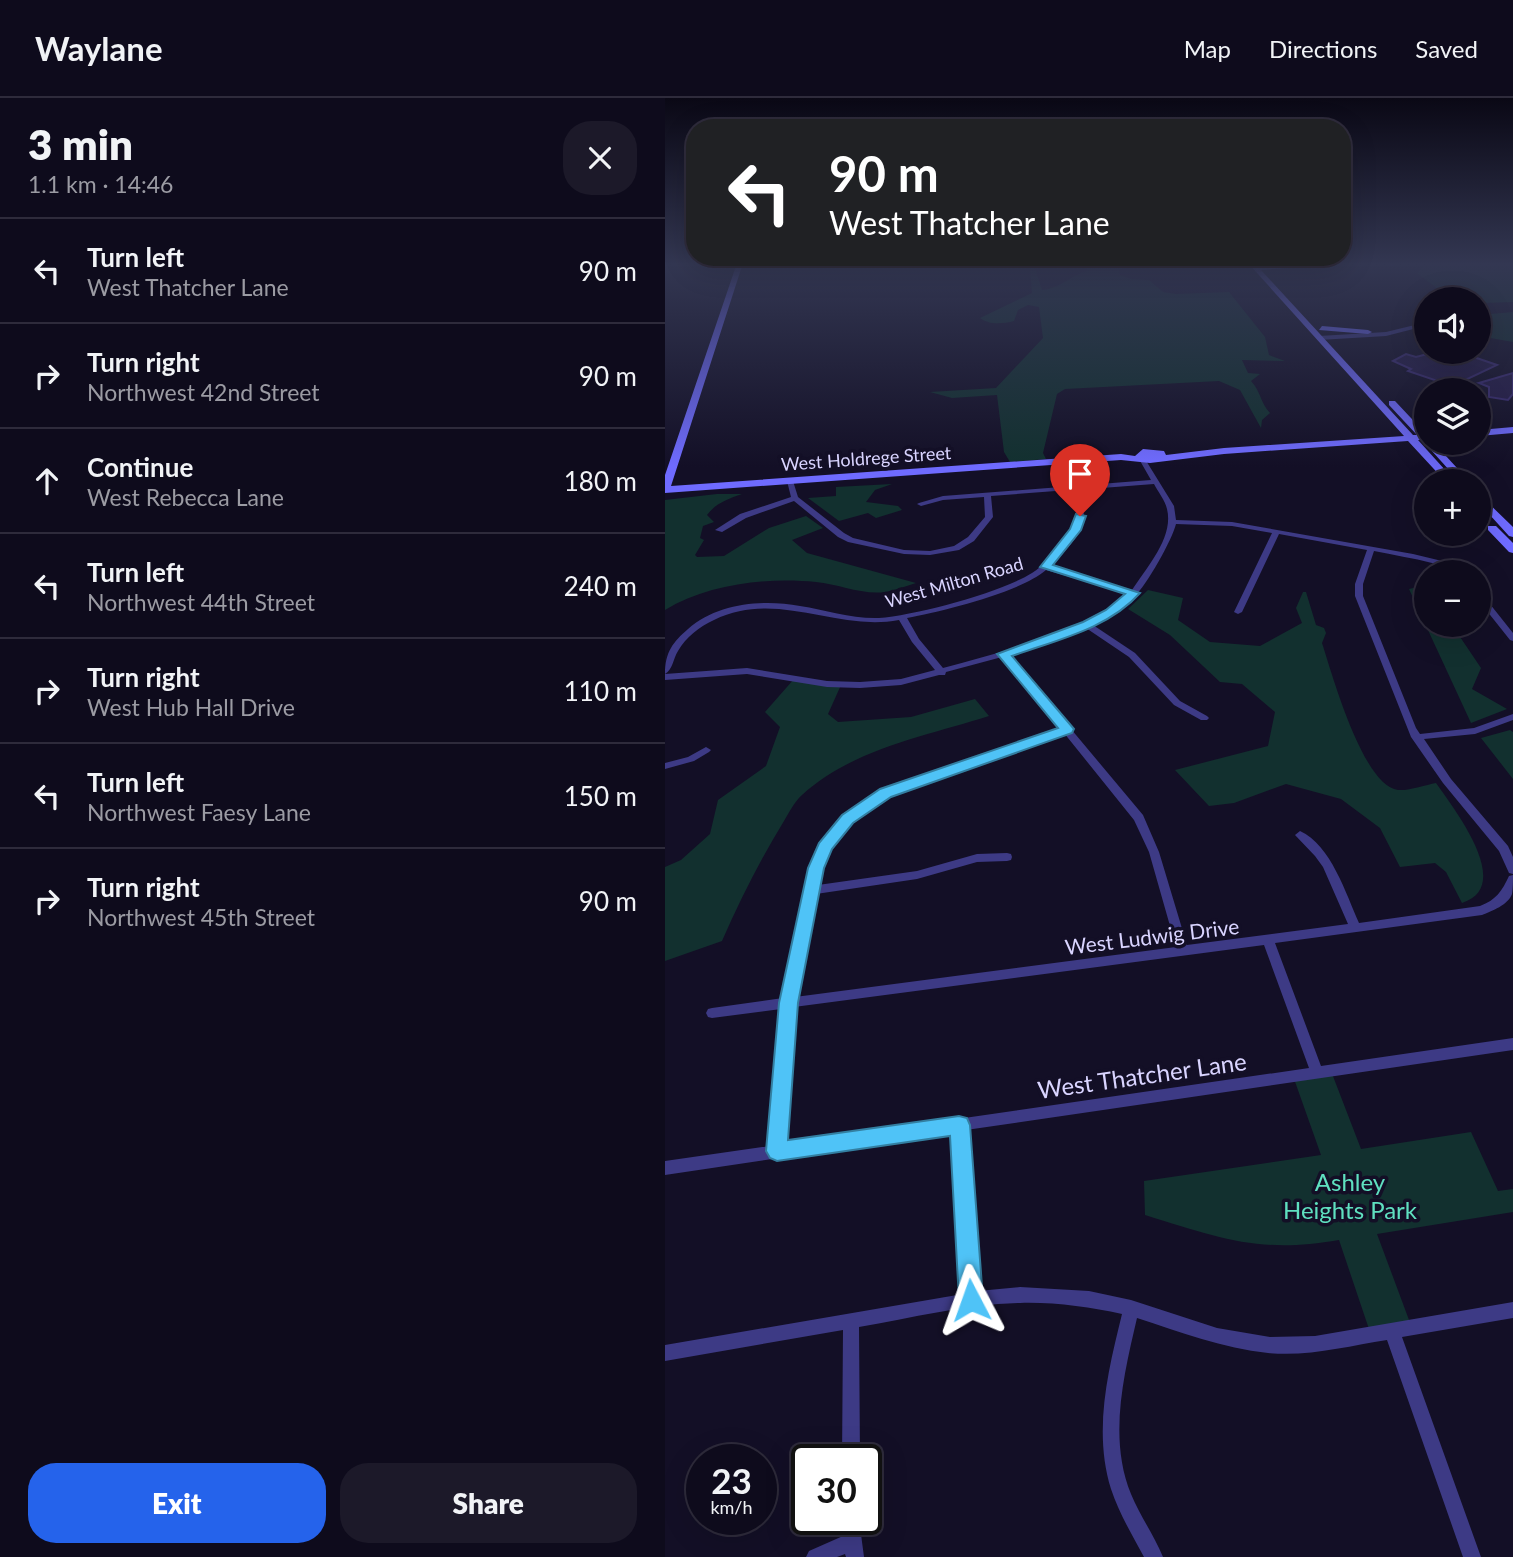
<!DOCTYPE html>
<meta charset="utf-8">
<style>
body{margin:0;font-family:Lato,sans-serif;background:#1c1929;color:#f1f3f6;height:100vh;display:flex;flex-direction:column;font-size:26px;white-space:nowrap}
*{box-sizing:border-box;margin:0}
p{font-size:23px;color:#9b9ba3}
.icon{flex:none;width:38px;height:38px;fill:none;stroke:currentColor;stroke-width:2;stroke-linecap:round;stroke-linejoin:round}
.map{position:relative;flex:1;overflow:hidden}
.sheet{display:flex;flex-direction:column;background:#0e0b1c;width:665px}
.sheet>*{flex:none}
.hud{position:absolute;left:21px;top:21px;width:665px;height:147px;border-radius:28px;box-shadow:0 7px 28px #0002,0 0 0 2px #2e2b3b;background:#202124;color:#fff;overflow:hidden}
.fabs{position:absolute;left:749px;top:189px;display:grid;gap:14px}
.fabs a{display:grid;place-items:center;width:77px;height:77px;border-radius:50%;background:#0e0b1c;box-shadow:0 7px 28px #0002,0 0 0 2px #2e2b3b;font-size:35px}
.speed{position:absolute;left:21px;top:1346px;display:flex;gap:14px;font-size:35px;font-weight:700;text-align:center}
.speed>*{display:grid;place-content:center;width:91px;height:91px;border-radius:50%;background:#0e0b1c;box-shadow:0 7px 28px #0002,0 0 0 2px #2e2b3b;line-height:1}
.speed small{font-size:18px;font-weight:400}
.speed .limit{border:4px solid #111;border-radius:10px;background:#fff;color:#111}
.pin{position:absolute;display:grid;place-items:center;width:60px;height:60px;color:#fff;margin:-72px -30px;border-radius:50% 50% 50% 0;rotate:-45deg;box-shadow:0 0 7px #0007}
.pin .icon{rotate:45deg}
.me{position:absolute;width:77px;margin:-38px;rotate:356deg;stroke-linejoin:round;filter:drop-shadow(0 0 5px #0008)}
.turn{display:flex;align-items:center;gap:24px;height:147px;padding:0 28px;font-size:32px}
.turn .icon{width:91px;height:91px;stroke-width:2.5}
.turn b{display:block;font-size:49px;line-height:60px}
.round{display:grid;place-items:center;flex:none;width:74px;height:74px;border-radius:28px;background:#1c1929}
.head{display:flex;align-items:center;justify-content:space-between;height:119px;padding:0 28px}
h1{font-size:42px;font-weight:800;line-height:52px}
.button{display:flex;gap:14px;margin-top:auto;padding:14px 28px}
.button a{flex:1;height:80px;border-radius:28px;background:#2563eb;color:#fff;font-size:28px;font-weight:800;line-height:80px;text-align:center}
.button a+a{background:#1c1929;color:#f1f3f6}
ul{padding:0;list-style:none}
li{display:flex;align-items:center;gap:21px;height:105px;padding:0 28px;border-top:2px solid #2e2b3b}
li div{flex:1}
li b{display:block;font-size:26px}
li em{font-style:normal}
header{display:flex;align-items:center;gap:42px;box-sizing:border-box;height:98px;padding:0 35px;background:#0e0b1c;border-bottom:2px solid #2e2b3b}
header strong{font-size:33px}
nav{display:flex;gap:38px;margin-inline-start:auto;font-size:24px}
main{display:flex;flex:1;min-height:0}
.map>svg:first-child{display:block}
.green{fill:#12302f}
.building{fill:#241b47;stroke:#3b2d73;stroke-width:2}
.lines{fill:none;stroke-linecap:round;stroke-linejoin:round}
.street{fill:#3d3a85;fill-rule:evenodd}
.secondary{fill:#6f6bff;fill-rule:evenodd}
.route{fill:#4fc3f7;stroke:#337fa1;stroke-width:2}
.labels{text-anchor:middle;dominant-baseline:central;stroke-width:7;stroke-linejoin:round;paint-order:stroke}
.far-street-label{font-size:18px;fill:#d9d4ff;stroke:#130f26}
.street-label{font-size:21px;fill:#d9d4ff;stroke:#130f26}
.near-street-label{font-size:24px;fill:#d9d4ff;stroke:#130f26}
.near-park-label{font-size:24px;fill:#5fe0c0;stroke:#130f26}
</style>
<header>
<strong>Waylane</strong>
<nav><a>Map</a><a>Directions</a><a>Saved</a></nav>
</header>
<main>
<section class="sheet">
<div class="head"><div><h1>3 min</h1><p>1.1 km · 14:46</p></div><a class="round"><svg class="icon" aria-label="close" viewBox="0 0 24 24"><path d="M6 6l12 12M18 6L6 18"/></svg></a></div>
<ul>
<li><svg class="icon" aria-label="left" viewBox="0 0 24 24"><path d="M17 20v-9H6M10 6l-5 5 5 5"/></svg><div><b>Turn left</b><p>West Thatcher Lane</p></div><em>90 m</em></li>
<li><svg class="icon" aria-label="right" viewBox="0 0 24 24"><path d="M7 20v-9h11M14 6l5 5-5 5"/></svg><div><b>Turn right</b><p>Northwest 42nd Street</p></div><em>90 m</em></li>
<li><svg class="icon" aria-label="ahead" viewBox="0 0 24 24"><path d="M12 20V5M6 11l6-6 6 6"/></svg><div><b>Continue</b><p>West Rebecca Lane</p></div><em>180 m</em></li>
<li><svg class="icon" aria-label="left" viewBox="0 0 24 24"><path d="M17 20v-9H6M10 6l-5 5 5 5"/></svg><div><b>Turn left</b><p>Northwest 44th Street</p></div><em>240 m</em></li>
<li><svg class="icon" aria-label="right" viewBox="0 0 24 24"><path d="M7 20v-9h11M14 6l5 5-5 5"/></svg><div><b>Turn right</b><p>West Hub Hall Drive</p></div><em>110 m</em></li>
<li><svg class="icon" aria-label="left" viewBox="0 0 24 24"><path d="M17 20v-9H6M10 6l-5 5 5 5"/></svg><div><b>Turn left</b><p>Northwest Faesy Lane</p></div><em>150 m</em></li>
<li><svg class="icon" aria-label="right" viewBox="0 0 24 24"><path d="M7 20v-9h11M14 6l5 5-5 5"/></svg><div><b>Turn right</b><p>Northwest 45th Street</p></div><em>90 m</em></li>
</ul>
<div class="button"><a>Exit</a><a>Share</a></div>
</section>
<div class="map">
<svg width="848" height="1459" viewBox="0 0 848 1459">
<rect width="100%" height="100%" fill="#130f26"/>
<!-- green -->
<path class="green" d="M424,165h37l1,4 -8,3 1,5 11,4 18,1 14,12 13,2 53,-2 36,45 4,18 16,6 -43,-1 6,13 12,1 -9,7c10,11 9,21 19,32l-8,7 -1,8 -21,-38 -21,-9 -154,8 -8,5 -14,59 3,6 -36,3 -6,-10 -7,-57 -45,3 -22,-6 66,-4 47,-50 -4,-31 -11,-2 -10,5 -4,11c-12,3 -25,4 -34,-3l52,-25 -2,-25h5l7,22c15,-1 28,-13 44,-19z
M775,165l73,1v38l-31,1 -3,-4h-28l-34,-26 7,-7z
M848,214v30l-34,-6v-21z
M227,386l-17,6 -9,12 32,4 4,4 -26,8 -8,-5 -29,8 -31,-23 28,-2v-9z
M52,396h25c-14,5 -26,9 -35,21l7,7 -11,4 -3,12 4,2 -9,15 2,2 27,-1 45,-28 37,-12 17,12 -31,12 15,13 109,30c-10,3 -21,7 -31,9 -24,3 -46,-8 -69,-10 -49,-5 -108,2 -151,28v-110z
M757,488l4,4v35h26l29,43 -9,21 35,20 -36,14 -62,-134z
M483,492l35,8 -5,22 32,22 50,4 42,-23 -6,-15 7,-16h3l10,33 8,3 2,5 -4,10c10,31 41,143 76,147 11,1 27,-5 38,-7 23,32 77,104 26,120l-16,-31 -11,-9 -35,4 -20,-39 -39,-29 -55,-15 -52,19 -25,3 -34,-36 93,-24 7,-34 -33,-28 -22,-2 -50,-47 -42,-26z
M129,581l47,6 -13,29 10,8 73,-5 64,-18 14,17c-63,20 -137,33 -187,79 -8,7 -13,18 -18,26 -24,39 -44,79 -62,120l-57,20v-94l16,-7 29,-26 8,-34 48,-34 14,-39 -15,-15z
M845,632l3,2v47l-32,-41z
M666,973l30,78 110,-17 27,59 15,-2v23l-136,22 35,94 -41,7 -32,-95c-80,14 -119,-2 -194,-25l-1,-34 177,-26 -28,-79z"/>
<!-- building -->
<path class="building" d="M770,254l30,2 32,11 -32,15 2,7 -6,2 -53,-18 3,-2 -18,-8 13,-7 10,3z
M848,275v21l-5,6 -19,-3v-10l-10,-4z"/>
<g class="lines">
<!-- street -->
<path class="street" d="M758,225l2,3 -39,10 -67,4 -3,-2 3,-2 67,-4z
M477,359l3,2 29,47 2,14 56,2 181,32 29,7 17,9 1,2c-11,0 -18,-5 -28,-9 -19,-5 -39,-8 -58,-12l-11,33v12l53,132 4,6 54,-6 39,-14v6l-38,14 -51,5 27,40 57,67 5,11v17l-4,-1 -10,-22 -56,-68 -32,-46 -56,-141v-12l12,-34 -88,-16 -37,78 -4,2 -4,-2 38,-79 -40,-7 -56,-2c-4,16 -29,61 -42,73 -12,11 -26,20 -41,28l42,28 45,48 27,15 2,2 -2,2h-6l-27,-15 -45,-48 -43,-29 -77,27 134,160 16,37 28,93 161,-21 -25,-57 -8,-11 -20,-21 5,-4c31,14 46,63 59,92l121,-17c16,-6 22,-15 29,-30l4,-1c0,5 0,14 -1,19 -4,11 -20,17 -30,21l-207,28 46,123 192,-28v12l-547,80 12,161 42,-4 69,4 42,9 86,28 53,9 45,-1 198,-34v16l-111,19 79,220h-18l-76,-217c-39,6 -79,17 -119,13 -45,-5 -88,-21 -131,-35 -13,56 -29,120 -6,176 9,22 23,41 32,63h-19c-12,-22 -25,-44 -33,-68 -18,-58 -3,-118 11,-175 -33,-7 -68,-12 -102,-11 -54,1 -108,15 -161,24l1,133h-18l1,-130 -178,31v-16l298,-51 -10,-162 -288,43v-14l105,-15 11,-137 -69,9 -4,-1 -2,-4 2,-4 4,-1 71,-10 28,-130 9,-21 12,-20 34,-28 60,-25 134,-46 -58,-71 -56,15 -1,3h-6l-38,10 -41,3 -33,-1 -80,-13 -82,6v-6l82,-6 80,13 33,1 41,-3 34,-9 -23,-28 -13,-22c-63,12 -122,-31 -185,0 -15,7 -28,17 -36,31 -5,8 -5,18 -13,23 0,-22 8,-32 23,-45 29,-26 75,-30 112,-23 26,4 52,13 79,12 37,-3 121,-25 153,-45 11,-7 21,-18 30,-29 6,-8 14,-18 14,-28 1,-9 -4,-18 -7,-26l-78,6 2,21 -19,24 -15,9 -29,5 -26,-1 -56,-12 -10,-5 -44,-36 -48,17 -24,14 -7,-2 25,-16 51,-17 -4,-16 3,-2 3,2 5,16 46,36 9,5 51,12 26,1 24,-5 14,-9 17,-20 -1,-20 -41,3 -22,6 -4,-2 2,-1 24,-7 208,-16 -12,-21zM489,386c4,8 11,16 13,25 7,28 -20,58 -35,81l-82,-24c12,-12 32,-30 34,-48 1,-9 -5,-19 -8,-28zM381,472l82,24c-14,11 -28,23 -45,30 -45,19 -93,31 -140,44l-24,-29 -12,-21c36,-7 112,-25 139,-48zM399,635l70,87 15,32 27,95 -381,50 21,-103 101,-15 60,-17 30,-1 4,-1 1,-3 -1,-3 -4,-1 -30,1 -60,17 -99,14 3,-17 9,-20 10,-15 34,-30 60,-25zM599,847l45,123 -525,76 10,-137z
M814,496h3l31,39v8l-3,-1 -31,-39z
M41,649l5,3 -2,2 -15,9 -29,8v-6l23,-6z
M176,1421h18l5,38h-18l-1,-3 -8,3h-31l3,-6 34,-15z"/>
<!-- secondary -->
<path class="secondary" d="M72,165h6l-72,223 450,-32 14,2 8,-7 21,2 2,4 58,-7 180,-12 -156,-173h7l2,3 98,-3 -94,7 152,165h4l-28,-30v-4h6l31,33v9h8l35,38h-10l-37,-41h-4l37,41h-10l-37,-40 -184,13 -74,9 -29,-3 -456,33v-18z
M722,165h8v1l-3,2z
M657,228l46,4 4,2 -4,2 -49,-4z
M848,329v6l-34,3v-6z
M814,396l34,33v10l-4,-1 -30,-33z
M823,428h8l17,17v10l-4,-1 -21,-22z"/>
</g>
<!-- sky -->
<linearGradient id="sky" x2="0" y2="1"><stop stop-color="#0a0815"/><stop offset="0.45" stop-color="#333752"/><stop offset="1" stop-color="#333752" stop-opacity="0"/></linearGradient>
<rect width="848" height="369" fill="url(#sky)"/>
<!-- route -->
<path class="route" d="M411,416l10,2 -5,14 -28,35 87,28c-32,36 -84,47 -128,63l62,73 -2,4 -181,64 -38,26 -21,26 -8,19 -26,135 -10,137 171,-24 8,2 3,7 13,175 -3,8 -9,4 -8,-4 -4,-8 -9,-164 -173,25 -7,-3 -4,-7 13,-148 29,-135 11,-25 23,-28 38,-26 178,-61 -61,-74 86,-32 23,-12 19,-16 -85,-27 30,-38z"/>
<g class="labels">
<!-- far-street labels -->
<g class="far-street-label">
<text transform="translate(201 360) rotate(-4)">West Holdrege Street</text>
<text transform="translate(289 484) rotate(-16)">West Milton Road</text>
</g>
<!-- street labels -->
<g class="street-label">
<text transform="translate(487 838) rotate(-7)">West Ludwig Drive</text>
</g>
<!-- near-street labels -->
<g class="near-street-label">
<text transform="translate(477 977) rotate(-8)">West Thatcher Lane</text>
</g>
<!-- near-park labels -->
<g class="near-park-label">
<text x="685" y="1083">Ashley<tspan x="685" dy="28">Heights Park</tspan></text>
</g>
</g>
</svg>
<div class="fabs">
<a><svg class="icon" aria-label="sound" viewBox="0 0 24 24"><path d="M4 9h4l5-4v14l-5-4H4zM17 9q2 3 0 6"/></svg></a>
<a><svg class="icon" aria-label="layers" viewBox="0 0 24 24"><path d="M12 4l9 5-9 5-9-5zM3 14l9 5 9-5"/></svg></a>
<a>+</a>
<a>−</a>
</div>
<div class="speed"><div>23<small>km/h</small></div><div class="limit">30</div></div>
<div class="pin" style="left:415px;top:418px;background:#d93025"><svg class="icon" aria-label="arrive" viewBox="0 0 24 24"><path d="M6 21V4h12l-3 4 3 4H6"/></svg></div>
<svg class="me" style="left:306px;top:1202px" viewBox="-20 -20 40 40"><path d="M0-17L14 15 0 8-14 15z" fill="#4fc3f7" stroke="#fff" stroke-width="4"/></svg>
<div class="hud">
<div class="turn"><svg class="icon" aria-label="left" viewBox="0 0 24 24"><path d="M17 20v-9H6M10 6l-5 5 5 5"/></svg><div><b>90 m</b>West Thatcher Lane</div></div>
</div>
</div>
</main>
